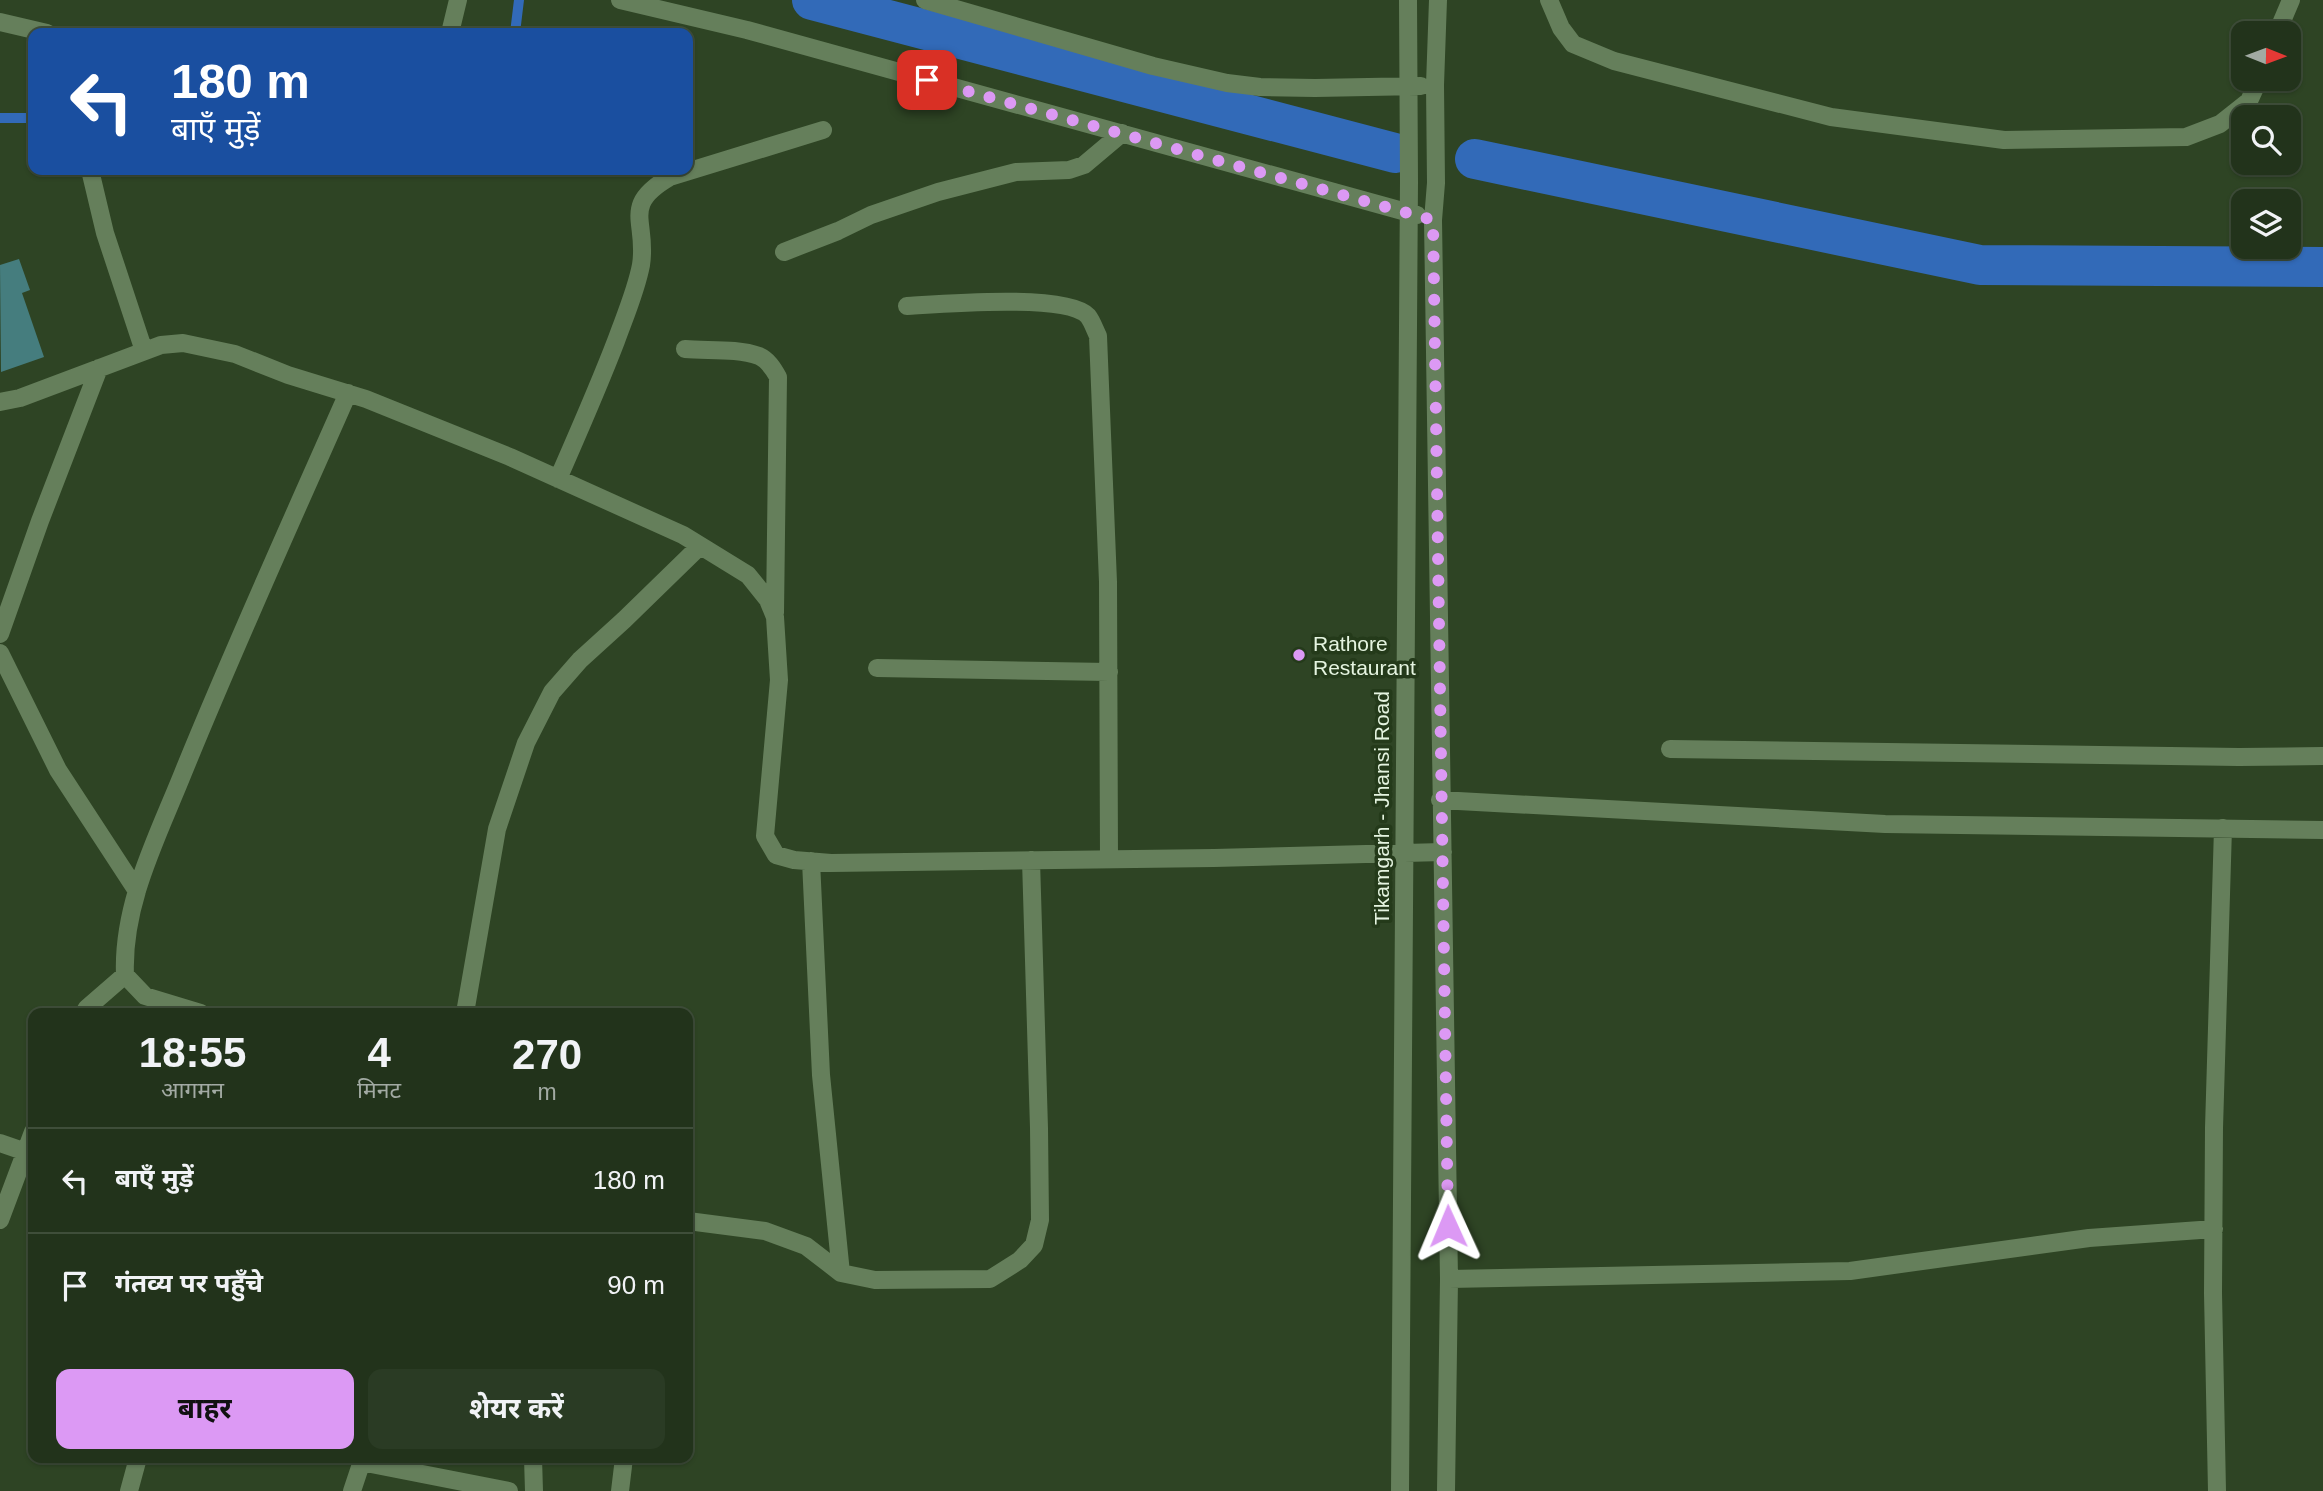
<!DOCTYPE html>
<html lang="hi">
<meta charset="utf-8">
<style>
body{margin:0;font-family:Arial,"Noto Sans Devanagari",sans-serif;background:#2a3b24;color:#f1f3f6;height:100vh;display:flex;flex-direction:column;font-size:26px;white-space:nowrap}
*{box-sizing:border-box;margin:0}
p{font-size:23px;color:#a2aaa3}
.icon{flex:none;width:38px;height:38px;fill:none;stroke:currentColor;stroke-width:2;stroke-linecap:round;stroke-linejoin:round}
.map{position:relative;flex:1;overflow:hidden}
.drawer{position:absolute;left:28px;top:1008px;width:665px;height:455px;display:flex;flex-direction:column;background:#22331b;border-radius:14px;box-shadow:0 2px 5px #0004,0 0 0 2px #3f4e3a}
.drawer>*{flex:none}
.guide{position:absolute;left:28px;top:28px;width:665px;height:147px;border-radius:14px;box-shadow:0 2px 5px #0004,0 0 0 2px #3f4e3a;background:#1a4fa0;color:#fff;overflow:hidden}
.needle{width:46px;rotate:91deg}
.fabs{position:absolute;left:2231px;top:21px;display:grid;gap:14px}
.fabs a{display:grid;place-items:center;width:70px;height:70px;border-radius:14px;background:#22331b;box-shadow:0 2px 5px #0004,0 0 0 2px #3f4e3a;font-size:35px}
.pin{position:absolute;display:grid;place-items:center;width:60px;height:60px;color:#fff;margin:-30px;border-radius:14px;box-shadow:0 4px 10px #0006}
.me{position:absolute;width:77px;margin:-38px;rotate:359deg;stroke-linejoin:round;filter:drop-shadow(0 0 5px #0008)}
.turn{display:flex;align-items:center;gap:24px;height:147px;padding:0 28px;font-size:32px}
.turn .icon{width:91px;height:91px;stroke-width:2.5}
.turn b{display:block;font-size:49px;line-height:60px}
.eta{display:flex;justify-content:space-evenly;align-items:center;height:119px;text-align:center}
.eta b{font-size:42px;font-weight:700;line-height:49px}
.button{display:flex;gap:14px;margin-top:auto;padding:14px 28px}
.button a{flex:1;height:80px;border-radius:14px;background:#dc99f4;color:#111;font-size:28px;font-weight:700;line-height:80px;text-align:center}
.button a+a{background:#2a3b24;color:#f1f3f6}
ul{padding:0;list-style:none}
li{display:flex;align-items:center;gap:21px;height:105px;padding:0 28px;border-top:2px solid #3f4e3a}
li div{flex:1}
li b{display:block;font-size:26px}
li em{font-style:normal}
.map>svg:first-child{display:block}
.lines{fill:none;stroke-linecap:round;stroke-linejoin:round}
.stream{stroke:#326ab8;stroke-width:10}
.canal{stroke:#326ab8;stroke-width:40}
.building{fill:#457d7e}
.minor{stroke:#657f5b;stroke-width:18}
.route{stroke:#dc99f4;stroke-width:12;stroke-dasharray:0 21.6}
.poi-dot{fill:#dc99f4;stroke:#243a1a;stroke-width:2.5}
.labels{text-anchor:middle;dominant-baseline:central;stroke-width:7;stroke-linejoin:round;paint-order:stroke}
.poi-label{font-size:21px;fill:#e5f4e0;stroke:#243a1a;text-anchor:start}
.street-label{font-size:21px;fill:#e5f4e0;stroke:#243a1a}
</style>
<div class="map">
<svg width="2323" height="1491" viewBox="0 0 2323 1491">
<rect width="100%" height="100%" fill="#2e4424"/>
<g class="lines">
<!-- stream -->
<path class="stream" d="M515,33l4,-33
M0,118h33"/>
<!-- canal -->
<path class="canal" d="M812,0l583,153
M1475,159l505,106 343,2"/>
</g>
<!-- building -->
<path class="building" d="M19,259l11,31 -8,3 22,64 -43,15 -1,-107z"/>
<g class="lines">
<!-- minor -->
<path class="minor" d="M620,0l127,30 670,185
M925,0l228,66 74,17 33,4 55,1 106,-2
M1438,0l-3,85 1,98 -3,37 16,1059 -3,212
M1549,0l12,28 12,16 41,17 217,56 173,23 182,-3 34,-13 29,-23 10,-22
M0,22l47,11
M450,33l8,-33
M2277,33l14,-33
M90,170l15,63 39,118
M784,252l54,-21 33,-16 67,-23 78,-20 53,-2 15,-5 38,-32
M907,306c33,-2 160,-13 181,10 4,5 7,14 10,20l10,246 1,277
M685,349c23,2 52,-1 74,7 9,4 14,12 19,21l-3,236
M0,402l20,-4 141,-53 22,-2 52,11 53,21 78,24 144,58 173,78 65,40 20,25 7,17 4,63 -14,156 11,19 18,5 37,3 383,-5 229,-6
M558,479c20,-46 40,-91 58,-138 9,-25 20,-50 25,-76 7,-44 -21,-59 29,-88l153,-47
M0,634l40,-113 59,-153
M0,653l58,117 79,121
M877,668l232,4
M1670,749l569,8 84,-1
M1440,800l445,24 438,6
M811,861l10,214 20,198
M84,1013l3,-5 38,-33
M201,1013l-56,-17 -20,-21c-3,-71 32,-137 58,-202 52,-128 109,-253 165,-380
M465,1013l32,-184 29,-86 26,-51 28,-32 44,-40 76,-74
M0,1143l26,9
M0,1220l33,-88
M688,1221l77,10 41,15 35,27 34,7 115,-1 30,-19 14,-15 6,-25 -1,-92 -8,-268
M1449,1279l401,-8 239,-33 125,-9
M533,1458l1,33
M361,1462l148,29
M129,1491l9,-33
M352,1491l11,-33
M620,1491l4,-33
M1400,1491l9,-1310 -1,-181
M2217,1491l-4,-198 1,-165 9,-300"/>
</g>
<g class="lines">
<!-- route -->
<path class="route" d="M927,80l506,140 15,1006"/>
</g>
<!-- markers -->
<circle class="poi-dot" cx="1299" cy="655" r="7"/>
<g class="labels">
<!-- poi labels -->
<g class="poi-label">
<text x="1313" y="643">Rathore<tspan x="1313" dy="24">Restaurant</tspan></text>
</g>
<!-- street labels -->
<g class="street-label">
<text transform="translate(1381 808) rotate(-90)">Tikamgarh - Jhansi Road</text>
</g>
</g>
</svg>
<div class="fabs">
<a><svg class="needle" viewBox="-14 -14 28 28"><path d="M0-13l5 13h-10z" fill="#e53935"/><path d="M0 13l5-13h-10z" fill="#a2aaa3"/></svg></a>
<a><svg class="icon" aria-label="search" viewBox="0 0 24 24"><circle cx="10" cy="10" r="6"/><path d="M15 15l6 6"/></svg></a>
<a><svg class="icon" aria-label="layers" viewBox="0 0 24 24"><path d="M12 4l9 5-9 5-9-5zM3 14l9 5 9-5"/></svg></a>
</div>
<div class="pin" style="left:927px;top:80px;background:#d93025"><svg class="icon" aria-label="arrive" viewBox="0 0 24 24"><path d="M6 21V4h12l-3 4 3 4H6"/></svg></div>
<svg class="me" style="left:1448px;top:1226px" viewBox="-20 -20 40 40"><path d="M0-17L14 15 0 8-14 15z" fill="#dc99f4" stroke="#fff" stroke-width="4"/></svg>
<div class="guide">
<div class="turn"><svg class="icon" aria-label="left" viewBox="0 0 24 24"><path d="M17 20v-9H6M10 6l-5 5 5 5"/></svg><div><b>180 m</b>बाएँ मुड़ें</div></div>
</div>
<section class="drawer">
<div class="eta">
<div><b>18:55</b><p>आगमन</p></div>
<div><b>4</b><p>मिनट</p></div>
<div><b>270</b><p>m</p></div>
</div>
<ul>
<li><svg class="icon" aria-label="left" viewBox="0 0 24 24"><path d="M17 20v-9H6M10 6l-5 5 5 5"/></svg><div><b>बाएँ मुड़ें</b></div><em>180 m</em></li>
<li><svg class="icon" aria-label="arrive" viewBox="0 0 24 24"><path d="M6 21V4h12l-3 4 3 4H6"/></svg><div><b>गंतव्य पर पहुँचे</b></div><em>90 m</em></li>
</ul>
<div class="button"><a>बाहर</a><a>शेयर करें</a></div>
</section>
</div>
